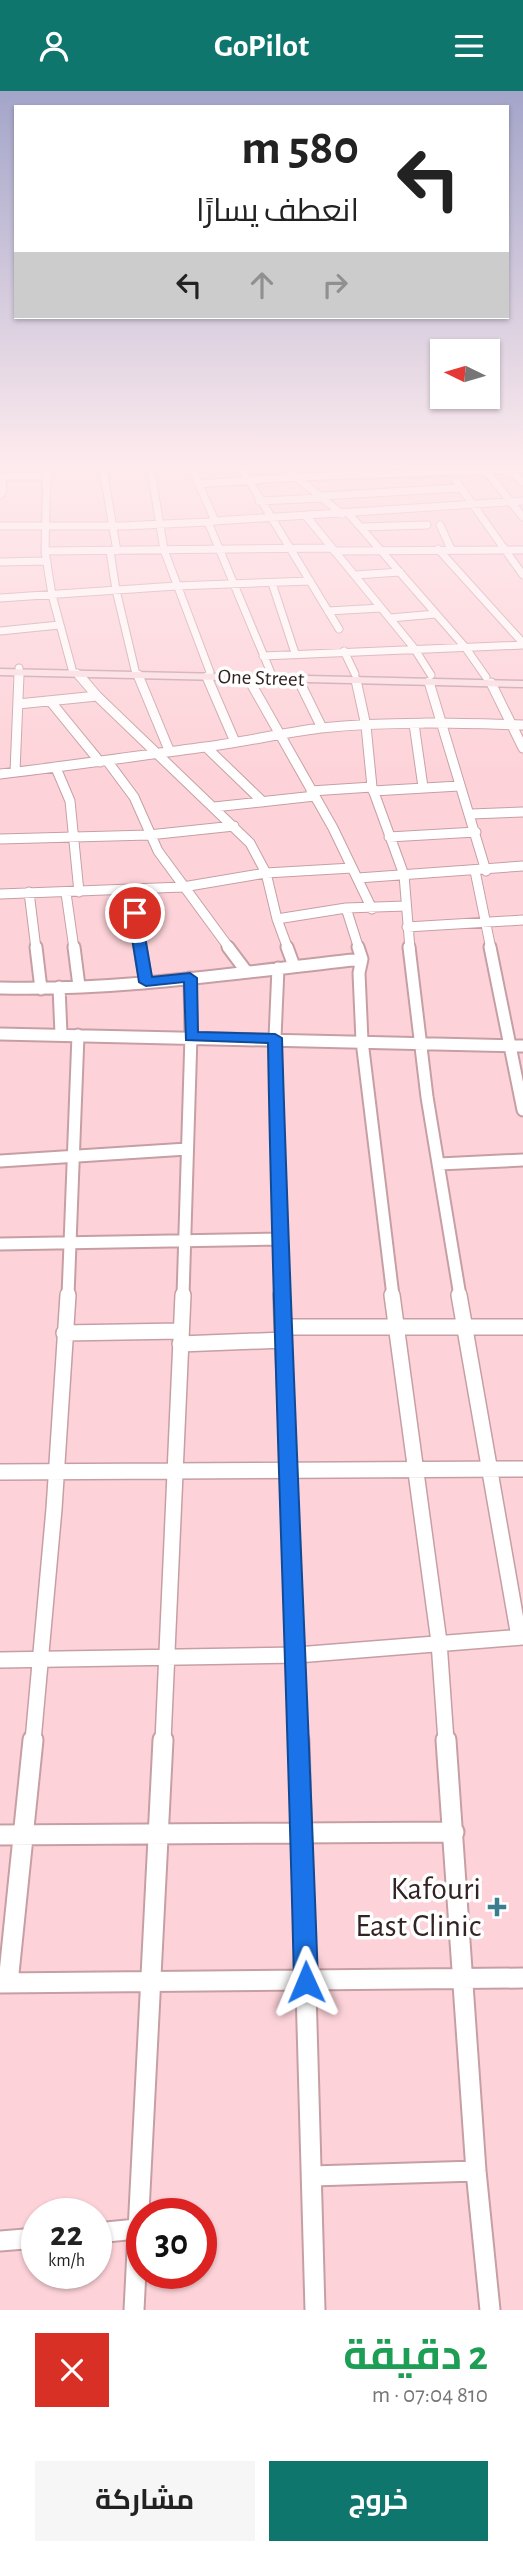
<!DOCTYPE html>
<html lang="ar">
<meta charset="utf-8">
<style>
body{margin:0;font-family:"Alegreya Sans",Cairo,sans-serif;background:#f6f6f6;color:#222;direction:rtl;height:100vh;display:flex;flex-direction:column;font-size:26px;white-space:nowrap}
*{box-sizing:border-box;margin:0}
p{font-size:23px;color:#767676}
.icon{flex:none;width:38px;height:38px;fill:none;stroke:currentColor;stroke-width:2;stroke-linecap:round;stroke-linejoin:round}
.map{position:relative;height:2219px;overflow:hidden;direction:ltr}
.side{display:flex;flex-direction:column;background:#fff;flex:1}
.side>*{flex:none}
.banner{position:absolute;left:14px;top:14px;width:495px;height:214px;border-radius:0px;box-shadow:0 2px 5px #0004;direction:rtl;background:#fff;color:#222;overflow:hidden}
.needle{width:46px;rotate:275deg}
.buttons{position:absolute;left:430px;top:248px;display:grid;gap:14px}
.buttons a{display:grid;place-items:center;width:70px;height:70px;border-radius:0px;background:#fff;box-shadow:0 2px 5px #0004;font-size:35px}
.speed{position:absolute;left:21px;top:2107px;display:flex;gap:14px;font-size:35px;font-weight:700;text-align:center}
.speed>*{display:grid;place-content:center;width:91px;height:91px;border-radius:50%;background:#fff;box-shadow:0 2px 5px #0004;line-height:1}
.speed small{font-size:18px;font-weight:400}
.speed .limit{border:10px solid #d22;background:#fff;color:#111}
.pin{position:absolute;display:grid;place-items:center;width:60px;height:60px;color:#fff;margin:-30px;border:4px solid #fff;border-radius:50%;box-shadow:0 2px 7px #0007}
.me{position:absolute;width:77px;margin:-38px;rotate:359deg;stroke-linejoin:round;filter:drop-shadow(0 0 5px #0008)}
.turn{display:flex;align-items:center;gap:24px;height:147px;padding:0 35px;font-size:32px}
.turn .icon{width:91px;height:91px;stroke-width:2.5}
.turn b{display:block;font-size:49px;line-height:60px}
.lanes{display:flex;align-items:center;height:66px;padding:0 35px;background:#0003;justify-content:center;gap:35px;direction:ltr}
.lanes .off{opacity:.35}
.round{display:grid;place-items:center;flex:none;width:74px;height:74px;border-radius:0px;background:#f6f6f6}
.head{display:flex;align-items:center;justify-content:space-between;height:119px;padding:0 35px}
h1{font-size:42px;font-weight:700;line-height:52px;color:#1e9e55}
.cta{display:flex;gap:14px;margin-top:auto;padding:14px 35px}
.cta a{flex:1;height:80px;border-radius:0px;background:#0f766e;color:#fff;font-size:28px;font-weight:700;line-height:80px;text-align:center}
.cta a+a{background:#f6f6f6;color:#222}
header{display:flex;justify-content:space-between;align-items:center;height:91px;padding:0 35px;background:#0f766e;color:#fff;font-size:32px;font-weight:700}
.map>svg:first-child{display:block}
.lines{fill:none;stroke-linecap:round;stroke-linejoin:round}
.street-far4-casing{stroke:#c69fa4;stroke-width:9}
.street-far3-casing{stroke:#c69fa4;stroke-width:11}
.street-far2-casing{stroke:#c69fa4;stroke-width:15}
.street-far1-casing{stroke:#c69fa4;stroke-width:18}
.street-casing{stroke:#c69fa4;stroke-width:23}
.secondary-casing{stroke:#c69fa4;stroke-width:3}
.street-far4{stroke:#fff;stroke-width:7}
.street-far3{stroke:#fff;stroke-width:9}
.street-far2{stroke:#fff;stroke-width:11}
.street-far1{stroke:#fff;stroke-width:15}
.street{stroke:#fff;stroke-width:19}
.secondary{fill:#fbdfe4;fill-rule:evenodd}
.route{fill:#1a73e8;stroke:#114b97;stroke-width:2}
.poi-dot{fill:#3b7d8f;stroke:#fff;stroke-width:2.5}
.labels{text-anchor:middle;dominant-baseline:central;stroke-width:7;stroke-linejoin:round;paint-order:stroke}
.far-street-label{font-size:21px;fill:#322325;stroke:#fff}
.near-poi-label{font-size:32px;fill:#322325;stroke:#fff;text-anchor:end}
</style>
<header><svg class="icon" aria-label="menu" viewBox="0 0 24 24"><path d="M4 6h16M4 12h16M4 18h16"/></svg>GoPilot<svg class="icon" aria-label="person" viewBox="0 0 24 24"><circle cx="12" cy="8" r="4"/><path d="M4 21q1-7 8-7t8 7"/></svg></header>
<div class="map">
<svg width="523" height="2219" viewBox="0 0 523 2219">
<rect width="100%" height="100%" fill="#fdd3d9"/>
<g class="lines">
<!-- street-far4 casing -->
<g class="street-far4-casing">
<path id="street-far4" d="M47,373l-2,87 7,44 20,74
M102,373l15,87
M150,373l14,86 46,122
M190,373l25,57 -7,1 63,151
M239,373l100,165
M280,373l62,50
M483,376l40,50
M510,379l13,12
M0,385h48
M456,390l67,94
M199,393l98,-7 226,-8
M0,404l3,-5 -2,-14
M321,405l139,-8
M259,410l64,-3
M349,423l116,133 21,30
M306,425l108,132 17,27
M215,430l308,-20
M440,434l11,24
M0,435h122l86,-4
M361,436l66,-2
M438,458l85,94
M45,460l287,-3
M110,460l6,39 19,80
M334,460l189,-1
M0,471l47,-1
M355,484l45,-3
M272,492l23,70
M0,507l176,-12 134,-5
M328,520l53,-3
M390,527l46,-4
M0,540l59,-6
M344,560l11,23
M263,565l260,-11
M77,582l3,4
M19,586v-9"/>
</g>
<!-- street-far3 casing -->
<g class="street-far3-casing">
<path id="street-far3" d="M79,584l18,21 153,147 16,30 11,46 11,30
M138,584l31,75
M207,586l28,65
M248,587l85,150 39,81
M298,588l24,49
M356,589l10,46 6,61 32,88 6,74
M429,591l57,189
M491,592l32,65
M51,611l49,60
M18,613l79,-8
M414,633l9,63
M206,656l57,55
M108,671l26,35 24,54 72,98
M56,677l14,33 9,91
M15,681l4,-97
M0,683c69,-8 137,-18 205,-27 39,-5 77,-14 116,-19 66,-7 135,-5 202,-3
M311,700l61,-4
M373,700l86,-5
M214,716l101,-11
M471,723l52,-2
M389,746l87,-5
M0,748l149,-4 85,-9
M475,780l16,78
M358,787l165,-12
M131,798l10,60
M29,801l7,57
M66,802l8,56
M0,803l183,-7 83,-14 86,-5
M346,817l13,41
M277,828l69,-11 60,-2
M407,836l116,-7"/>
</g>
<!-- street-far2 casing -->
<g class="street-far2-casing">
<path id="street-far2" d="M36,856l5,42
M74,856l5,39
M140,856l6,35
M228,856l18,24
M287,856l7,19
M358,856l4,12 -3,14 3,68 31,255
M409,856l18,150 33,199
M490,856l33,163
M278,877l-3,70 6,258
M59,896l2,47
M0,897c121,3 242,-16 362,-29
M0,943l523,12
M0,1070l187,-12
M439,1073l84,-4
M0,1153l279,-5
M68,1205l10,-261
M183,1205l8,-260 -1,-58"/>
</g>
<!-- street-far1 casing -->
<g class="street-far1-casing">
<path id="street-far1" d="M281,1204l18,446
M392,1204l47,347 7,99
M459,1204l60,342
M283,1236h240
M64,1242l116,-2
M180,1253l104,-4
M0,1381l523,-3
M0,1569l297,-5 226,-18
M33,1650l21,-232 14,-214
M163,1650l20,-446"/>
</g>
<!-- street casing -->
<g class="street-casing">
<path id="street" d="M299,1649l16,570
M446,1649l30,431 14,139
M0,1744l454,-3
M0,1892l523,-5
M8,1892l25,-243
M312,2085l164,-5
M96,2142l41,-4
M0,2150l37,-3
M134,2219l29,-570"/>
</g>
<!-- secondary casing -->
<g class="secondary-casing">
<path id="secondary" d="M0,578l523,12v6l-523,-12z"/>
</g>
<!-- street-far4 -->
<use href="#street-far4" class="street-far4"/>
<!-- street-far3 -->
<use href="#street-far3" class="street-far3"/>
<!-- street-far2 -->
<use href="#street-far2" class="street-far2"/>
<!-- street-far1 -->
<use href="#street-far1" class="street-far1"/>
<!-- street -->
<use href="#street" class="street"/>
<!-- secondary -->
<use href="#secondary" class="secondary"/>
</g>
<!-- sky -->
<linearGradient id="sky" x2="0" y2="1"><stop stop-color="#a3a5c9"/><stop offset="0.55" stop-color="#feebee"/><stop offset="1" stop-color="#feebee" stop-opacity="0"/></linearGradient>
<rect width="523" height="683" fill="url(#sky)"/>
<!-- route -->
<path class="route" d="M135,818l6,4 11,64 38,-4 7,5 1,54 77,2 7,4c9,315 25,629 36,944l-4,8 -8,4 -9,-4 -3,-8c-7,-313 -21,-626 -26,-939l-82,-3 -2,-58 -38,4 -7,-4 -11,-69z"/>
<!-- markers -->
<path class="poi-dot" d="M493.5 1805.5h7v7h7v7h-7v7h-7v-7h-7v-7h7z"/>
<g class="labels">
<!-- far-street labels -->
<g class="far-street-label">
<text transform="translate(261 587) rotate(2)">One Street</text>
</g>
<!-- near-poi labels -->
<g class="near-poi-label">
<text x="481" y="1798">Kafouri<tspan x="481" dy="37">East Clinic</tspan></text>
</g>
</g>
</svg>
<div class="buttons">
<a><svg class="needle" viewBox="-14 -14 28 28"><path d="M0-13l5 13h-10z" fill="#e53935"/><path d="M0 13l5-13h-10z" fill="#767676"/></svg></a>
</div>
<div class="speed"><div>22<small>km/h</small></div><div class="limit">30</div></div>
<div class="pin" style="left:135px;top:822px;background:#d93025"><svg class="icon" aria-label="arrive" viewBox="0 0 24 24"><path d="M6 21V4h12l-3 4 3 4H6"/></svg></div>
<svg class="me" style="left:306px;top:1891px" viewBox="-20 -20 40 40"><path d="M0-17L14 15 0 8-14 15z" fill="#1a73e8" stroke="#fff" stroke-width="4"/></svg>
<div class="banner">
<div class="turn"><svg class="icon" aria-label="left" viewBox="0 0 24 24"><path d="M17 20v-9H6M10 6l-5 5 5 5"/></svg><div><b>580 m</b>انعطف يسارًا</div></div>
<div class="lanes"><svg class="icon" aria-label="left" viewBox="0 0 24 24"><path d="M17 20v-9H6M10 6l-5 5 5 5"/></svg><svg class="icon off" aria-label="ahead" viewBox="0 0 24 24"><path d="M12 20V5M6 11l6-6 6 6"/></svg><svg class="icon off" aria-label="right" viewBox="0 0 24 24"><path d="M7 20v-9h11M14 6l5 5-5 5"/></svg></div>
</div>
</div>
<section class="side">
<div class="head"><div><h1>2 دقيقة</h1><p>810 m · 07:04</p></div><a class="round" style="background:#d93025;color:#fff"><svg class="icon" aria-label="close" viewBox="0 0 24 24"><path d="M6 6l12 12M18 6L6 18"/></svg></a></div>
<div class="cta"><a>خروج</a><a>مشاركة</a></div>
</section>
